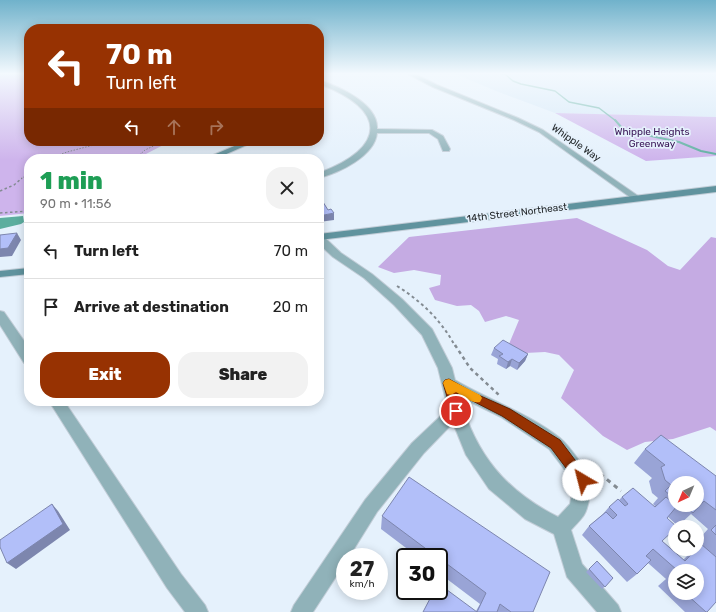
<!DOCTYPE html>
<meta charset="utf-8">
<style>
body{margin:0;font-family:Rubik,sans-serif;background:#f2f2f2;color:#222;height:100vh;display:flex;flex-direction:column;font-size:15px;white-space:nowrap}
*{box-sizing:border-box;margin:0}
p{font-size:13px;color:#767676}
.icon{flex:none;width:22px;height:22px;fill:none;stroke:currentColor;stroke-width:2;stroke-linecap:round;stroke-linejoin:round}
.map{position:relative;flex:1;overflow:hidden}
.details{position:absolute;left:24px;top:154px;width:300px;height:252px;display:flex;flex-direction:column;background:#fff;border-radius:16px;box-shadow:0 2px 10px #0003}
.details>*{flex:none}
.top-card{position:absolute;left:24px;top:24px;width:300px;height:122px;border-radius:16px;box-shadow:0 2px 10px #0003;background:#973202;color:#fff;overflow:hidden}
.needle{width:26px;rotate:224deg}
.tools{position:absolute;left:668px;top:476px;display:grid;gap:8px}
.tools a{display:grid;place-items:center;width:36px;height:36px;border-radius:50%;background:#fff;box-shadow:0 2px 10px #0003;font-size:20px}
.speed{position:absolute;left:336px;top:548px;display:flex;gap:8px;font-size:20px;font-weight:700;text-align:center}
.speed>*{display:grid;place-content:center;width:52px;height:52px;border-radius:50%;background:#fff;box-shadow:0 2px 10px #0003;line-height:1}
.speed small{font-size:10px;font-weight:400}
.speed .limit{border:2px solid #111;border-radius:6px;background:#fff;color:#111}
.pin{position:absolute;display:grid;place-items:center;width:34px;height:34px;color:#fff;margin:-17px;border:2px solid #fff;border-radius:50%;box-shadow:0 1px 4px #0007}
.me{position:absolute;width:44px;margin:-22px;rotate:323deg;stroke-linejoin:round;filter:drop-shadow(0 0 3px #0008)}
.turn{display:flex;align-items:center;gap:14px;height:84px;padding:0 16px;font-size:18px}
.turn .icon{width:52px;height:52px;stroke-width:2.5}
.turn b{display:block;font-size:28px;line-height:34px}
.lanes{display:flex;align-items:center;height:38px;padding:0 16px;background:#0003;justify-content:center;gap:20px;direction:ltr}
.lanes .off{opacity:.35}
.round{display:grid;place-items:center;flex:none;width:42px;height:42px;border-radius:16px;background:#f2f2f2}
.summary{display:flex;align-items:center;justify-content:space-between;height:68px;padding:0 16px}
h1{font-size:24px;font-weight:800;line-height:30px;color:#1e9e55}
.cta{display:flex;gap:8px;margin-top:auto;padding:8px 16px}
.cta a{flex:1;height:46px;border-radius:16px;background:#973202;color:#fff;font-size:16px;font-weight:800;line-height:46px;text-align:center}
.cta a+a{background:#f2f2f2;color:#222}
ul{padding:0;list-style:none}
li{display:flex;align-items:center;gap:12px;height:56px;padding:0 16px;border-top:1px solid #e0e0e0}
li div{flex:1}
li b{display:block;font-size:15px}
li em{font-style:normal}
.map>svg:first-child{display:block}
.built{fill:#d4e7f7}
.green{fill:#ceb4ec}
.forest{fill:#c5abe3}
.water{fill:#5cae9f}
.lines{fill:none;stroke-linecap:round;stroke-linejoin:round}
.stream-far1{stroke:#5cae9f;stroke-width:1.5}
.stream{stroke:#5cae9f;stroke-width:2}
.street-casing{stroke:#c2cdd7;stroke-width:2}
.secondary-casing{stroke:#c2cdd7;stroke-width:2}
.path-far4{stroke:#838b92;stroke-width:1;stroke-dasharray:1.5 1.5;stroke-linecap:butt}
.path-far3{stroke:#838b92;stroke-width:1.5;stroke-dasharray:2.5 2.5;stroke-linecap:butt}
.path-far2{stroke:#838b92;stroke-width:2;stroke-dasharray:3 3;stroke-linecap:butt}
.path-far1{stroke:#838b92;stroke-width:2.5;stroke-dasharray:3.5 3.5;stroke-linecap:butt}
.path{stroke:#838b92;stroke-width:3;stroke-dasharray:4.5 4.5;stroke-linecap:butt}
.street{fill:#90b2b9;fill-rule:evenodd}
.secondary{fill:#60939e;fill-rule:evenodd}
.wall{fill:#99a4d6;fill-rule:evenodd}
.shaded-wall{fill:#7d86ae}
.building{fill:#b2bff9;stroke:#7d86ae}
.route{fill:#973202;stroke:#622001}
.slow{fill:#f59e0b}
.labels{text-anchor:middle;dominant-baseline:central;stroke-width:3.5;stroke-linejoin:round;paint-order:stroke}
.far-park-label{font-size:10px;fill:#371254;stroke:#e5f1fc}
.far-street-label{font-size:10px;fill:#24292c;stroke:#e5f1fc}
</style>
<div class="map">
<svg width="716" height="612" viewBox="0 0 716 612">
<rect width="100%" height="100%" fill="#e5f1fc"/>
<!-- built -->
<path class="built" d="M456,74h260v43l-161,-4 -59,-22z"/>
<!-- green -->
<path class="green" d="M0,74h29v67h142l-27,14 -3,4h-112v54l-29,3z
M555,113l161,4v39l-70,5z"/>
<!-- forest -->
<path class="forest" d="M577,218l70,32 21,16 12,4 31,-33 5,1v193l-6,-4 -37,12 -28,3 -18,8 -24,-14 -42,-38 13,-28 -15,-15 -14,-3 -20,1 -16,-9 10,-24 -13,-4 -21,6 -6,-11 -8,-6 -14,1 -22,-6 -6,-12 11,-3 1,-10 -27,-5 -20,3 -16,-6 31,-30z"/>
<!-- water -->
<path class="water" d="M23,216l1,6 -3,2 -21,5v-11z"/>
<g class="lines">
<!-- stream-far1 -->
<path class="stream-far1" d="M501,74h4l8,7 8,3 34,7 14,11 30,6 17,13"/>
<!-- stream -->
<path class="stream" d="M615,120l7,8 6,3 51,11 22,9 15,3"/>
<!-- street casing -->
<g class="street-casing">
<path id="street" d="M408,74h7l22,11 81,33 25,12 98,68 -1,2h-6l-95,-68 -25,-12 -81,-33z
M319,80c19,6 60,24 58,49l55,1 11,6 7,13 -1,2h-6l-5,-12 -9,-6h-52c-2,23 -38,40 -58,45v-5c68,-25 69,-64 0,-89z
M319,235l4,1 18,17 31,21 30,25 30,30 20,39 3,12c34,20 73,33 105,58 11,9 20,25 29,36 4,9 0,33 -5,41 -4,6 -9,10 -13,15l11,34 36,41 3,7h-24l-30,-35 -13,-43 -29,-15 -36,-30 -23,-34 -13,-32 -29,30 -47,59 -28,45h-4v6l-32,49h-22l3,-7 71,-105 47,-57 36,-34 -10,-41 -16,-33 -28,-30 -30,-27 -31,-21 -14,-13zM460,397l41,20 48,32 25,33 -4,22 -12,13c-52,-26 -83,-63 -98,-120z
M0,311l4,1 25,36v16l-5,-1 -24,-38z
M49,401h15l117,173 24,31 3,7h-23l-18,-24z"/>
</g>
<!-- secondary casing -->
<g class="secondary-casing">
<path id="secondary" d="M246,141h10l-41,18h-11z
M716,186v6l-397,48v-6z
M29,268v6l-29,3v-6z"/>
</g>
<!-- path-far4 -->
<path class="path-far4" d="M48,159l19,-7 42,-11
M135,159l10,-9 19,-9
M21,179l8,-6"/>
<!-- path-far3 -->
<path class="path-far3" d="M0,191l14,-6 8,-7
M0,213l29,-2"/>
<!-- path-far2 -->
<path class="path-far2" d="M397,286c24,15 45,35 58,60"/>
<!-- path-far1 -->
<path class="path-far1" d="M455,345l15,23 29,27"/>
<!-- path -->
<path class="path" d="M593,468l28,23"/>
<!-- street -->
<use href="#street" class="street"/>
<!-- secondary -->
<use href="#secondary" class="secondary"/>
</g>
<!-- wall -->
<path class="wall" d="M494,348l34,6 -3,7 -8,9 -7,-4 -4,3 -9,-5 1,-5 -7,-4z
M645,449l71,27v126l-9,10h-22l-27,-26 8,-7 -18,-16 -11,11 -10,8 -45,-47 7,-9 14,-12 6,-7 10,-7 3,-3 33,10h1l-3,-3 5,-6 -6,-5 -3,-12 3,-3 -18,-15zM675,483l22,22h-22zM691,514l17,15 -11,12v3l2,2 -2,2v1h-2l-5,4 -7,7 -21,-19 6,-24 10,9zM675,571h22v22h-22z
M382,516l151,96h-110l53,-1 4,-7 -41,-31v-16h-21l-37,-28z
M597,561l16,17 -11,11 -16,-17z"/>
<!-- shaded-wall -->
<path class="shaded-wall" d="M334,213v7l-15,2v-6z
M17,233l4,7 -9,16 -12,1v-8z
M528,354l-3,7 -8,9 2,-7z
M512,359l-2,7 -4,3 2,-7z
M52,504l6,7 12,19 -54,39 -9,-6z"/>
<!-- building -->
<path class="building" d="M319,202h4l5,8 3,-1 3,4 -15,3z
M17,233l-9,15 -8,1v-14z
M503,340l25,14 -9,9 -7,-4 -4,3 -9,-6 4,-2 -9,-6z
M661,435l55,41v34l-12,-9 -11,12 -10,-8h14v-22h-22v16l-10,-8 6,-6 -6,-5 -4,-13 4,-2 -20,-16z
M409,477l141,95 -17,40h-22l-11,-8 -3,8h-74l11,-21h5v-7l38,28 9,-19 -47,-35v-1h-2l-55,-41z
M633,488l22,19 11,-10 11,9 -10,12 10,9h-2v2l-13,12 23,20 16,-17 15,13v45l-9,10h-1l-21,-19h12v-22h-21l1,-1 -24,-21 -7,7 5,4 -14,14 -48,-48 17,-14 7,7 4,-4 -8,-8 9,-8 7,7 3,-2 -6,-7z
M52,504l11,20 -56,39 -7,-16v-7z
M716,525v10l-5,-5z
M597,561l16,17 -8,9 -16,-18z
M675,572v11l-5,-5z"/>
<!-- sky -->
<linearGradient id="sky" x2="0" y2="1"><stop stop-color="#70b2cb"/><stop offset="0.46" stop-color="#f3f9fe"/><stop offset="1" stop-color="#f3f9fe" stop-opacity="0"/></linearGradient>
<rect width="716" height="160" fill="url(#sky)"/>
<!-- route -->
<path class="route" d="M449,379l25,14 36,16 50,31 27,36 2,4 -2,4 -4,2 -5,-2 -27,-36 -49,-32 -45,-23 5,18 -2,3 -4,2 -4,-2 -9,-31 2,-3z"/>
<!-- slow -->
<path class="slow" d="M449,379l31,16 2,3 -2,4c-8,2 -17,-6 -24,-10l-5,3 -4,-1 -4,-11 2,-3z"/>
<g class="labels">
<!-- far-park labels -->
<g class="far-park-label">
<text x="652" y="132">Whipple Heights<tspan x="652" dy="12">Greenway</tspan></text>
</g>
<!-- far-street labels -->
<g class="far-street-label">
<text transform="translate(576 143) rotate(35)">Whipple Way</text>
<text transform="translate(517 213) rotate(-7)">14th Street Northeast</text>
</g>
</g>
</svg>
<div class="tools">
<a><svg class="needle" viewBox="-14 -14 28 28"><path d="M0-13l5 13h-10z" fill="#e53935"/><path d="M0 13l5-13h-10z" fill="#767676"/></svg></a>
<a><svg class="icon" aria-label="search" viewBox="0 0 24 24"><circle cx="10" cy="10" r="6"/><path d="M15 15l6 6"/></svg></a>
<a><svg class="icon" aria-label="layers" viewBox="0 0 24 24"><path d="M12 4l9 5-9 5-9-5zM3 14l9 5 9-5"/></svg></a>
</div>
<div class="speed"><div>27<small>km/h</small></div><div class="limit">30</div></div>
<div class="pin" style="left:456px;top:411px;background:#d93025"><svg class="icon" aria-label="arrive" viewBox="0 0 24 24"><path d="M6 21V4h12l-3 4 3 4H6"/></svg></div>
<svg class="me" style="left:583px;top:480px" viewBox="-20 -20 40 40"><circle r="19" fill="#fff"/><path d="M0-13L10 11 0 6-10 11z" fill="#973202"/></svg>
<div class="top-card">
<div class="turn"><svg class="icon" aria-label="left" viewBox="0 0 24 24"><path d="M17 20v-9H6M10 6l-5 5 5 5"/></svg><div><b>70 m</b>Turn left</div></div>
<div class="lanes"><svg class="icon" aria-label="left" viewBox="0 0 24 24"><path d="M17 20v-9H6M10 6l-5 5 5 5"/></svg><svg class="icon off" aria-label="ahead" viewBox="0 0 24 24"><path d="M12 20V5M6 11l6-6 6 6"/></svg><svg class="icon off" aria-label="right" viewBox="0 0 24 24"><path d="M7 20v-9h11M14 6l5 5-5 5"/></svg></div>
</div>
<section class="details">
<div class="summary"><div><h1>1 min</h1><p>90 m · 11:56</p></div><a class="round"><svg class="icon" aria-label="close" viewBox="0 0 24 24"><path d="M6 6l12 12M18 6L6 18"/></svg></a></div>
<ul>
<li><svg class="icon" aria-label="left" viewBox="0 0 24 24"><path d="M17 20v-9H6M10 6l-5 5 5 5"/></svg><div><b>Turn left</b></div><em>70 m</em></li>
<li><svg class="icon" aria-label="arrive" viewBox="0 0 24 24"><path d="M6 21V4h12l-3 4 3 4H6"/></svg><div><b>Arrive at destination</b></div><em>20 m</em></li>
</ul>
<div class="cta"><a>Exit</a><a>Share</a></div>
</section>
</div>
